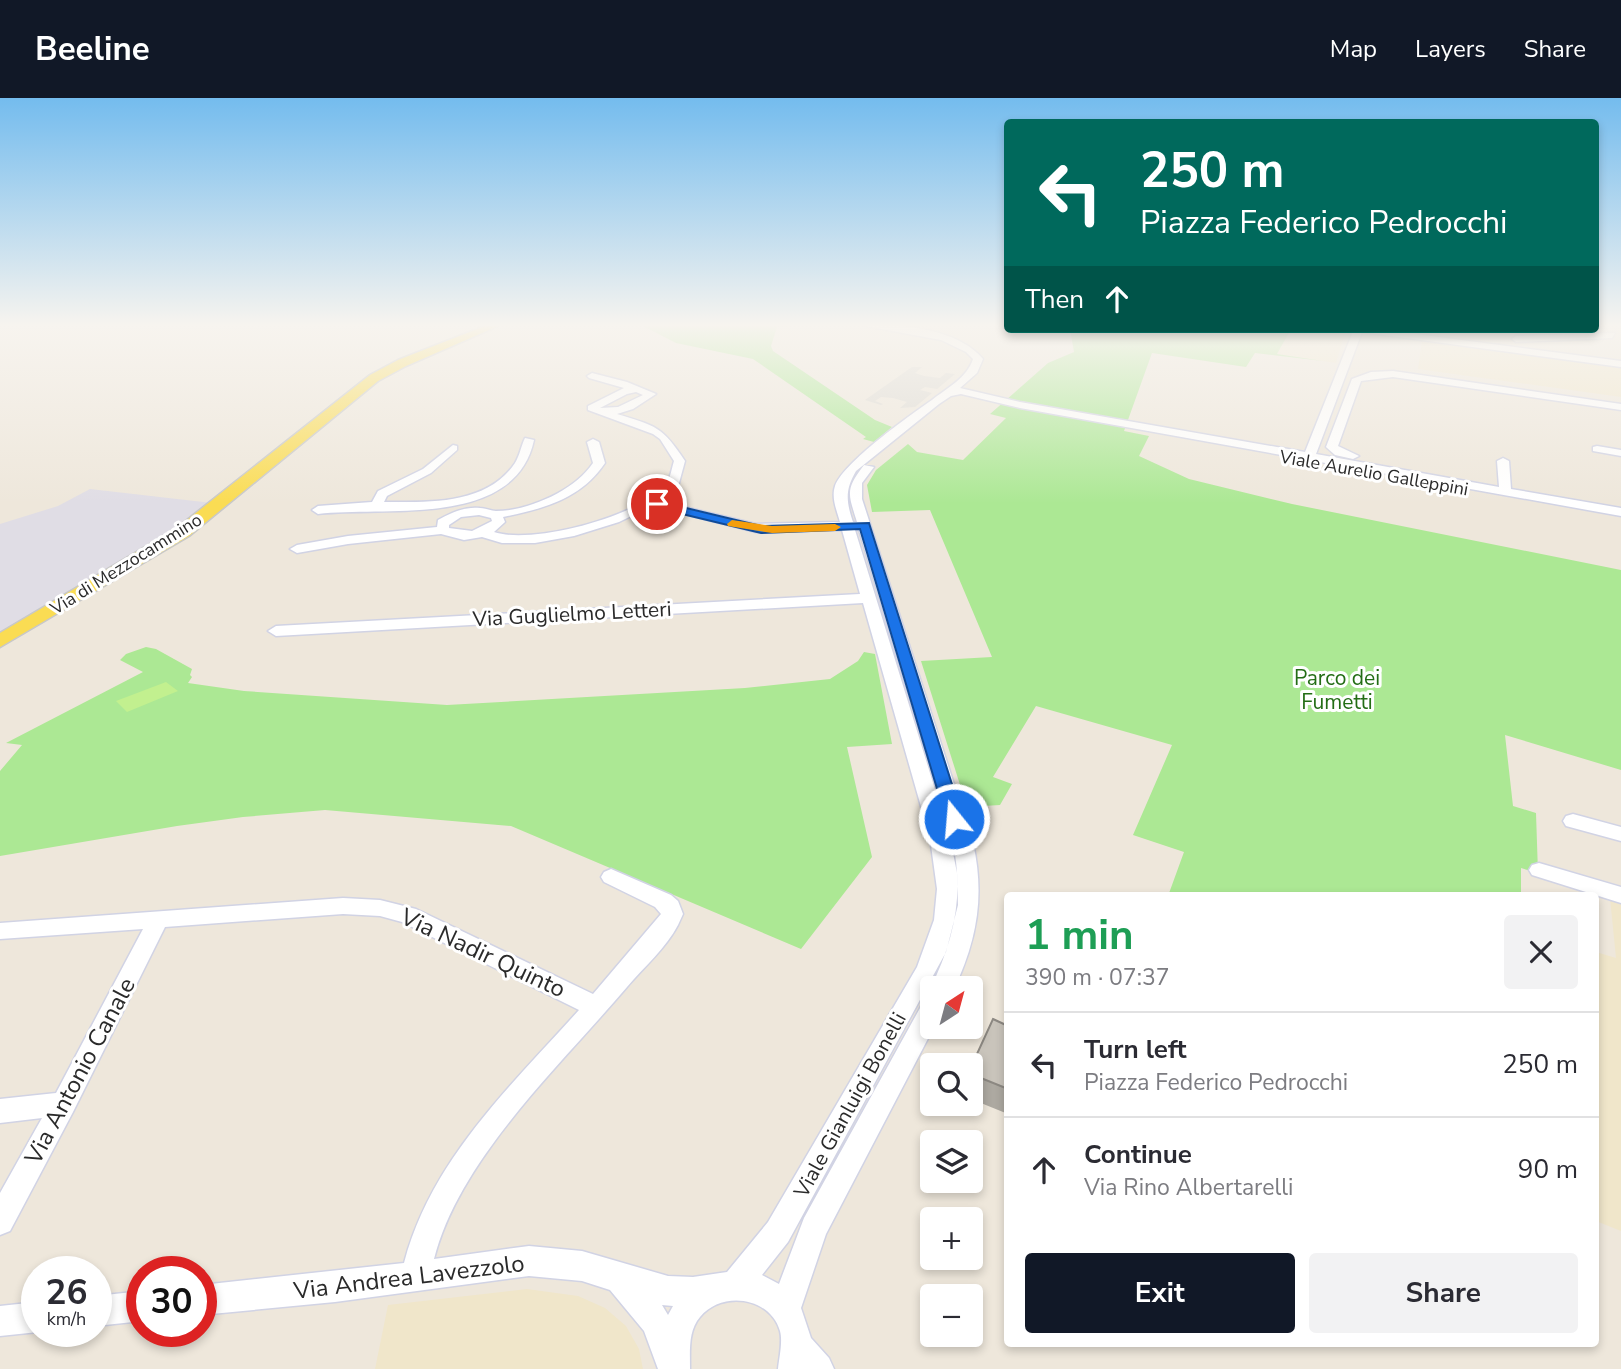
<!DOCTYPE html>
<meta charset="utf-8">
<style>
body{margin:0;font-family:"Nunito Sans",sans-serif;background:#f2f2f3;color:#2b2b33;height:100vh;display:flex;flex-direction:column;font-size:26px;white-space:nowrap}
*{box-sizing:border-box;margin:0}
p{font-size:23px;color:#7c7c81}
.icon{flex:none;width:38px;height:38px;fill:none;stroke:currentColor;stroke-width:2;stroke-linecap:round;stroke-linejoin:round}
.map{position:relative;flex:1;overflow:hidden}
.drawer{position:absolute;left:1004px;top:794px;width:595px;height:455px;display:flex;flex-direction:column;background:#fff;border-radius:7px;box-shadow:0 4px 10px #0003}
.drawer>*{flex:none}
.banner{position:absolute;left:1004px;top:21px;width:595px;height:214px;border-radius:7px;box-shadow:0 4px 10px #0003;background:#00695c;color:#fff;overflow:hidden}
.needle{width:46px;rotate:36deg}
.tools{position:absolute;left:920px;top:878px;display:grid;gap:14px}
.tools a{display:grid;place-items:center;width:63px;height:63px;border-radius:7px;background:#fff;box-shadow:0 4px 10px #0003;font-size:35px}
.speed{position:absolute;left:21px;top:1158px;display:flex;gap:14px;font-size:35px;font-weight:700;text-align:center}
.speed>*{display:grid;place-content:center;width:91px;height:91px;border-radius:50%;background:#fff;box-shadow:0 4px 10px #0003;line-height:1}
.speed small{font-size:18px;font-weight:400}
.speed .limit{border:10px solid #d22;background:#fff;color:#111}
.pin{position:absolute;display:grid;place-items:center;width:60px;height:60px;color:#fff;margin:-30px;border:4px solid #fff;border-radius:50%;box-shadow:0 2px 7px #0007}
.me{position:absolute;width:77px;margin:-38px;rotate:343deg;stroke-linejoin:round;filter:drop-shadow(0 0 5px #0008)}
.turn{display:flex;align-items:center;gap:24px;height:147px;padding:0 21px;font-size:32px}
.turn .icon{width:91px;height:91px;stroke-width:2.5}
.turn b{display:block;font-size:49px;line-height:60px}
.then{display:flex;align-items:center;height:66px;padding:0 21px;background:#0003;gap:14px;font-size:26px}
.round{display:grid;place-items:center;flex:none;width:74px;height:74px;border-radius:7px;background:#f2f2f3}
.summary{display:flex;align-items:center;justify-content:space-between;height:119px;padding:0 21px}
h1{font-size:42px;font-weight:700;line-height:52px;color:#1e9e55}
.button{display:flex;gap:14px;margin-top:auto;padding:14px 21px}
.button a{flex:1;height:80px;border-radius:7px;background:#111827;color:#fff;font-size:28px;font-weight:700;line-height:80px;text-align:center}
.button a+a{background:#f2f2f3;color:#2b2b33}
ul{padding:0;list-style:none}
li{display:flex;align-items:center;gap:21px;height:105px;padding:0 21px;border-top:2px solid #e1e1e2}
li div{flex:1}
li b{display:block;font-size:26px}
li em{font-style:normal}
header{display:flex;align-items:center;gap:42px;box-sizing:border-box;height:98px;padding:0 35px;background:#111827;color:#fff}
header strong{font-size:33px}
nav{display:flex;gap:38px;margin-inline-start:auto;font-size:24px}
.map>svg:first-child{display:block}
.industrial{fill:#e0dde5}
.education{fill:#f0e6ca}
.green{fill:#ace894}
.pitch{fill:#c2f08f}
.plaza{fill:#dddad3}
.lines{fill:none;stroke-linecap:round;stroke-linejoin:round}
.minor-casing{stroke:#d1d3e4;stroke-width:3}
.major-casing{stroke:#c8c8c8;stroke-width:3}
.minor{fill:#fff;fill-rule:evenodd}
.major{fill:#fadc53;fill-rule:evenodd}
.wall{fill:#ada9a1}
.building{fill:#c9c4bb;stroke:#8d8983;stroke-width:2}
.route{fill:#1a73e8;stroke:#114b97;stroke-width:2}
.slow{fill:#f59e0b}
.labels{text-anchor:middle;dominant-baseline:central;stroke-width:6;stroke-linejoin:round;paint-order:stroke}
.far-street-label{font-size:18px;fill:#2a2a2a;stroke:#fff}
.street-label{font-size:21px;fill:#2a2a2a;stroke:#fff}
.park-label{font-size:21px;fill:#236d15;stroke:#fff}
.near-street-label{font-size:24px;fill:#2a2a2a;stroke:#fff}
</style>
<header>
<strong>Beeline</strong>
<nav><a>Map</a><a>Layers</a><a>Share</a></nav>
</header>
<div class="map">
<svg width="1621" height="1271" viewBox="0 0 1621 1271">
<rect width="100%" height="100%" fill="#eee7db"/>
<!-- industrial -->
<path class="industrial" d="M90,391l122,14 -33,23 -179,107v-109l58,-18z"/>
<!-- education -->
<path class="education" d="M1291,231l24,3 5,-3h16l9,4 -9,30 -59,-9z
M1422,242l199,26v31l-203,-28z
M1610,800l11,4v329l-25,-10v-269l20,6z
M527,1191l51,7 27,12 21,18 13,23 4,20h-268l13,-64z"/>
<!-- green -->
<path class="green" d="M643,228h147l-13,1 -6,19 2,5 102,69 17,7 -18,15 -11,-3 3,-2 -113,-78 -77,-16z
M1070,231h221l-14,25 46,7 -68,-8 -9,14 -94,-14 -28,78 25,5 -10,20 50,23 103,25 329,66v200l-116,-35 8,71 23,7 2,60 -17,-5v28h-353l16,-44 -51,-17 39,-90 -136,-39 -43,71 19,7 -12,21 -33,2 -46,-146 71,-4 -62,-147 -58,2 -5,-27 9,-15 32,-26 9,8 46,8 43,-42 -16,-4 58,-51 26,-11z
M146,549l10,2 36,20 -2,6 2,2 -4,6 56,8 203,14 298,-17 85,-9 28,-18 6,-9 11,2 17,90 -45,3 25,110 -71,92 -290,-123 -186,-16 -82,7 -66,9 -177,30v-85l22,-26 -16,-2 137,-71 -23,-12 6,-6z"/>
<!-- pitch -->
<path class="pitch" d="M166,584l12,9 -51,21 -11,-11z"/>
<!-- plaza -->
<path class="plaza" d="M912,269h10l-7,6 9,3 16,2 6,-5 9,1 -18,15 -12,-2 -5,3 12,3 -17,14 -15,1 7,-6 -14,-4 -12,-1 -6,4 8,3 -2,1 -16,-5z"/>
<g class="lines">
<!-- minor casing -->
<g class="minor-casing">
<path id="minor" d="M865,228c36,-3 93,3 118,33l-6,14 -17,15 60,14 285,50 49,-123h23l244,32v6l-259,-35 -46,122 183,33 -2,-26 6,-3 6,3 2,28 110,19v8l-601,-108 -59,-14 -10,2 -12,8 -83,67c-11,19 -10,30 -3,51h4c-9,-29 -12,-32 7,-57l10,2 -12,16v16l111,344c12,53 4,97 -19,146h-21v5l-3,-5c24,-48 34,-93 23,-146l-94,-313h-4l95,308 7,35 1,32 -12,47 -158,290 -26,33 17,9 25,-66 121,-219 8,-3 1,31 -108,207 -25,74 10,30 18,20 5,11h-56c1,-11 5,-27 2,-38 -10,-34 -58,-41 -80,-14 -12,14 -10,34 -10,52h-32l-14,-38 -34,-41 -28,-9 -53,-5 -194,26 -134,13v-30l203,-22c27,-103 106,-176 175,-253l-177,-88 -22,-6 -37,-2 -178,13 -92,185 -63,119 -10,4v-42l42,-75 -42,5v-24l56,-6 87,-164 -143,10v-16l343,-25 37,2 36,9 177,85 68,-80 -6,-7 -51,-25 -3,-5 3,-5 7,-3 60,26 7,6 5,13 -5,11c-12,23 -34,42 -51,62 -66,78 -168,172 -193,272l95,-13 53,5 86,25 25,1 34,-5 41,-50 149,-255 17,-47 3,-31 -7,-51 -67,-235 -587,33 -8,-5 8,-5 584,-32 -18,-64 -86,2 -104,-26 -33,16 -45,14 -39,7h-33l-20,-6 -18,3 -23,-6 -93,10 -51,9 -7,-4 7,-4 51,-9 89,-9 1,-7c13,-7 27,-14 42,-12 6,0 11,3 16,3 33,0 79,-21 97,-48l-6,-21 6,-3 6,3 6,21c-24,36 -62,46 -102,54l2,5 -11,10c38,13 150,-16 173,-50 4,-6 5,-15 7,-21l-14,-22 -7,-5 -65,-24v-4l36,-18 -35,-10 -2,-2 5,-3 35,9 29,12 -23,15 -16,5c39,12 45,12 68,47l-6,22 -20,18 97,23 84,-2c-3,-11 -9,-24 -5,-36 9,-24 74,-70 97,-86 15,-12 35,-22 41,-41l-7,-7 -25,-12zM636,294l7,3 -25,12 -18,1 27,-14zM479,417l12,3 1,3 -20,10 -23,-3v-3l12,-8zM662,1207l11,1 -5,9z
M1615,235l-3,5 -96,4 -4,-3 4,-3z
M1393,273l228,33v6l-228,-33 -32,4 -23,65 21,10 -6,3 -18,-4 -9,-8 26,-68 19,-7z
M525,340l9,2c-19,89 -149,66 -216,74l-6,-4 6,-4 54,-4 6,-11 45,-22 30,-24 4,1v4l-26,23 -44,23 -3,6c45,0 103,3 131,-39 5,-8 6,-17 10,-25z
M1597,348l24,4v6l-28,-5v-4z
M1573,716l48,13v14l-55,-15 -3,-5 3,-5z
M1539,765l82,24v16l-89,-28 -3,-5 3,-5z
M142,1193v30l-46,5v-30z
M37,1204l1,30 -38,4v-30z"/>
</g>
<!-- major casing -->
<g class="major-casing">
<path id="major" d="M485,228h13l-92,40 -28,15 -189,155 -189,111v-14l177,-105 193,-153 28,-15z"/>
</g>
<!-- minor -->
<use href="#minor" class="minor"/>
<!-- major -->
<use href="#major" class="major"/>
</g>
<!-- wall -->
<path class="wall" d="M1008,928v88l-37,-15v-32z"/>
<!-- building -->
<path class="building" d="M993,921l15,7v63l-37,-15v-7z"/>
<!-- sky -->
<linearGradient id="sky" x2="0" y2="1"><stop stop-color="#74bcee"/><stop offset="0.56" stop-color="#f7f4ef"/><stop offset="1" stop-color="#f7f4ef" stop-opacity="0"/></linearGradient>
<rect width="1621" height="405" fill="url(#sky)"/>
<!-- route -->
<path class="route" d="M657,403l104,25 108,-3 94,296 -2,4h-13l-2,-4 -86,-290 -99,4 -108,-26 -1,-3z"/>
<!-- slow -->
<path class="slow" d="M732,422l40,6 63,-2 6,3 -6,4 -63,2 -44,-7 -1,-2z"/>
<g class="labels">
<!-- far-street labels -->
<g class="far-street-label">
<text transform="translate(1374 375) rotate(10)">Viale Aurelio Galleppini</text>
<text transform="translate(126 466) rotate(-32)">Via di Mezzocammino</text>
</g>
<!-- street labels -->
<g class="street-label">
<text transform="translate(572 516) rotate(-3)">Via Guglielmo Letteri</text>
<text transform="translate(850 1007) rotate(-61)">Viale Gianluigi Bonelli</text>
</g>
<!-- park labels -->
<g class="park-label">
<text x="1337" y="580">Parco dei<tspan x="1337" dy="24">Fumetti</tspan></text>
</g>
<!-- near-street labels -->
<g class="near-street-label">
<text transform="translate(483 855) rotate(25)">Via Nadir Quinto</text>
<text transform="translate(80 973) rotate(-62)">Via Antonio Canale</text>
<text transform="translate(409 1179) rotate(-7)">Via Andrea Lavezzolo</text>
</g>
</g>
</svg>
<div class="tools">
<a><svg class="needle" viewBox="-14 -14 28 28"><path d="M0-13l5 13h-10z" fill="#e53935"/><path d="M0 13l5-13h-10z" fill="#7c7c81"/></svg></a>
<a><svg class="icon" aria-label="search" viewBox="0 0 24 24"><circle cx="10" cy="10" r="6"/><path d="M15 15l6 6"/></svg></a>
<a><svg class="icon" aria-label="layers" viewBox="0 0 24 24"><path d="M12 4l9 5-9 5-9-5zM3 14l9 5 9-5"/></svg></a>
<a>+</a>
<a>−</a>
</div>
<div class="speed"><div>26<small>km/h</small></div><div class="limit">30</div></div>
<div class="pin" style="left:657px;top:406px;background:#d93025"><svg class="icon" aria-label="arrive" viewBox="0 0 24 24"><path d="M6 21V4h12l-3 4 3 4H6"/></svg></div>
<svg class="me" style="left:954px;top:721px" viewBox="-20 -20 40 40"><circle r="17" fill="#1a73e8" stroke="#fff" stroke-width="3"/><path d="M0-11L8 9 0 5-8 9z" fill="#fff"/></svg>
<div class="banner">
<div class="turn"><svg class="icon" aria-label="left" viewBox="0 0 24 24"><path d="M17 20v-9H6M10 6l-5 5 5 5"/></svg><div><b>250 m</b>Piazza Federico Pedrocchi</div></div>
<div class="then">Then<svg class="icon" aria-label="ahead" viewBox="0 0 24 24"><path d="M12 20V5M6 11l6-6 6 6"/></svg></div>
</div>
<section class="drawer">
<div class="summary"><div><h1>1 min</h1><p>390 m · 07:37</p></div><a class="round"><svg class="icon" aria-label="close" viewBox="0 0 24 24"><path d="M6 6l12 12M18 6L6 18"/></svg></a></div>
<ul>
<li><svg class="icon" aria-label="left" viewBox="0 0 24 24"><path d="M17 20v-9H6M10 6l-5 5 5 5"/></svg><div><b>Turn left</b><p>Piazza Federico Pedrocchi</p></div><em>250 m</em></li>
<li><svg class="icon" aria-label="ahead" viewBox="0 0 24 24"><path d="M12 20V5M6 11l6-6 6 6"/></svg><div><b>Continue</b><p>Via Rino Albertarelli</p></div><em>90 m</em></li>
</ul>
<div class="button"><a>Exit</a><a>Share</a></div>
</section>
</div>
